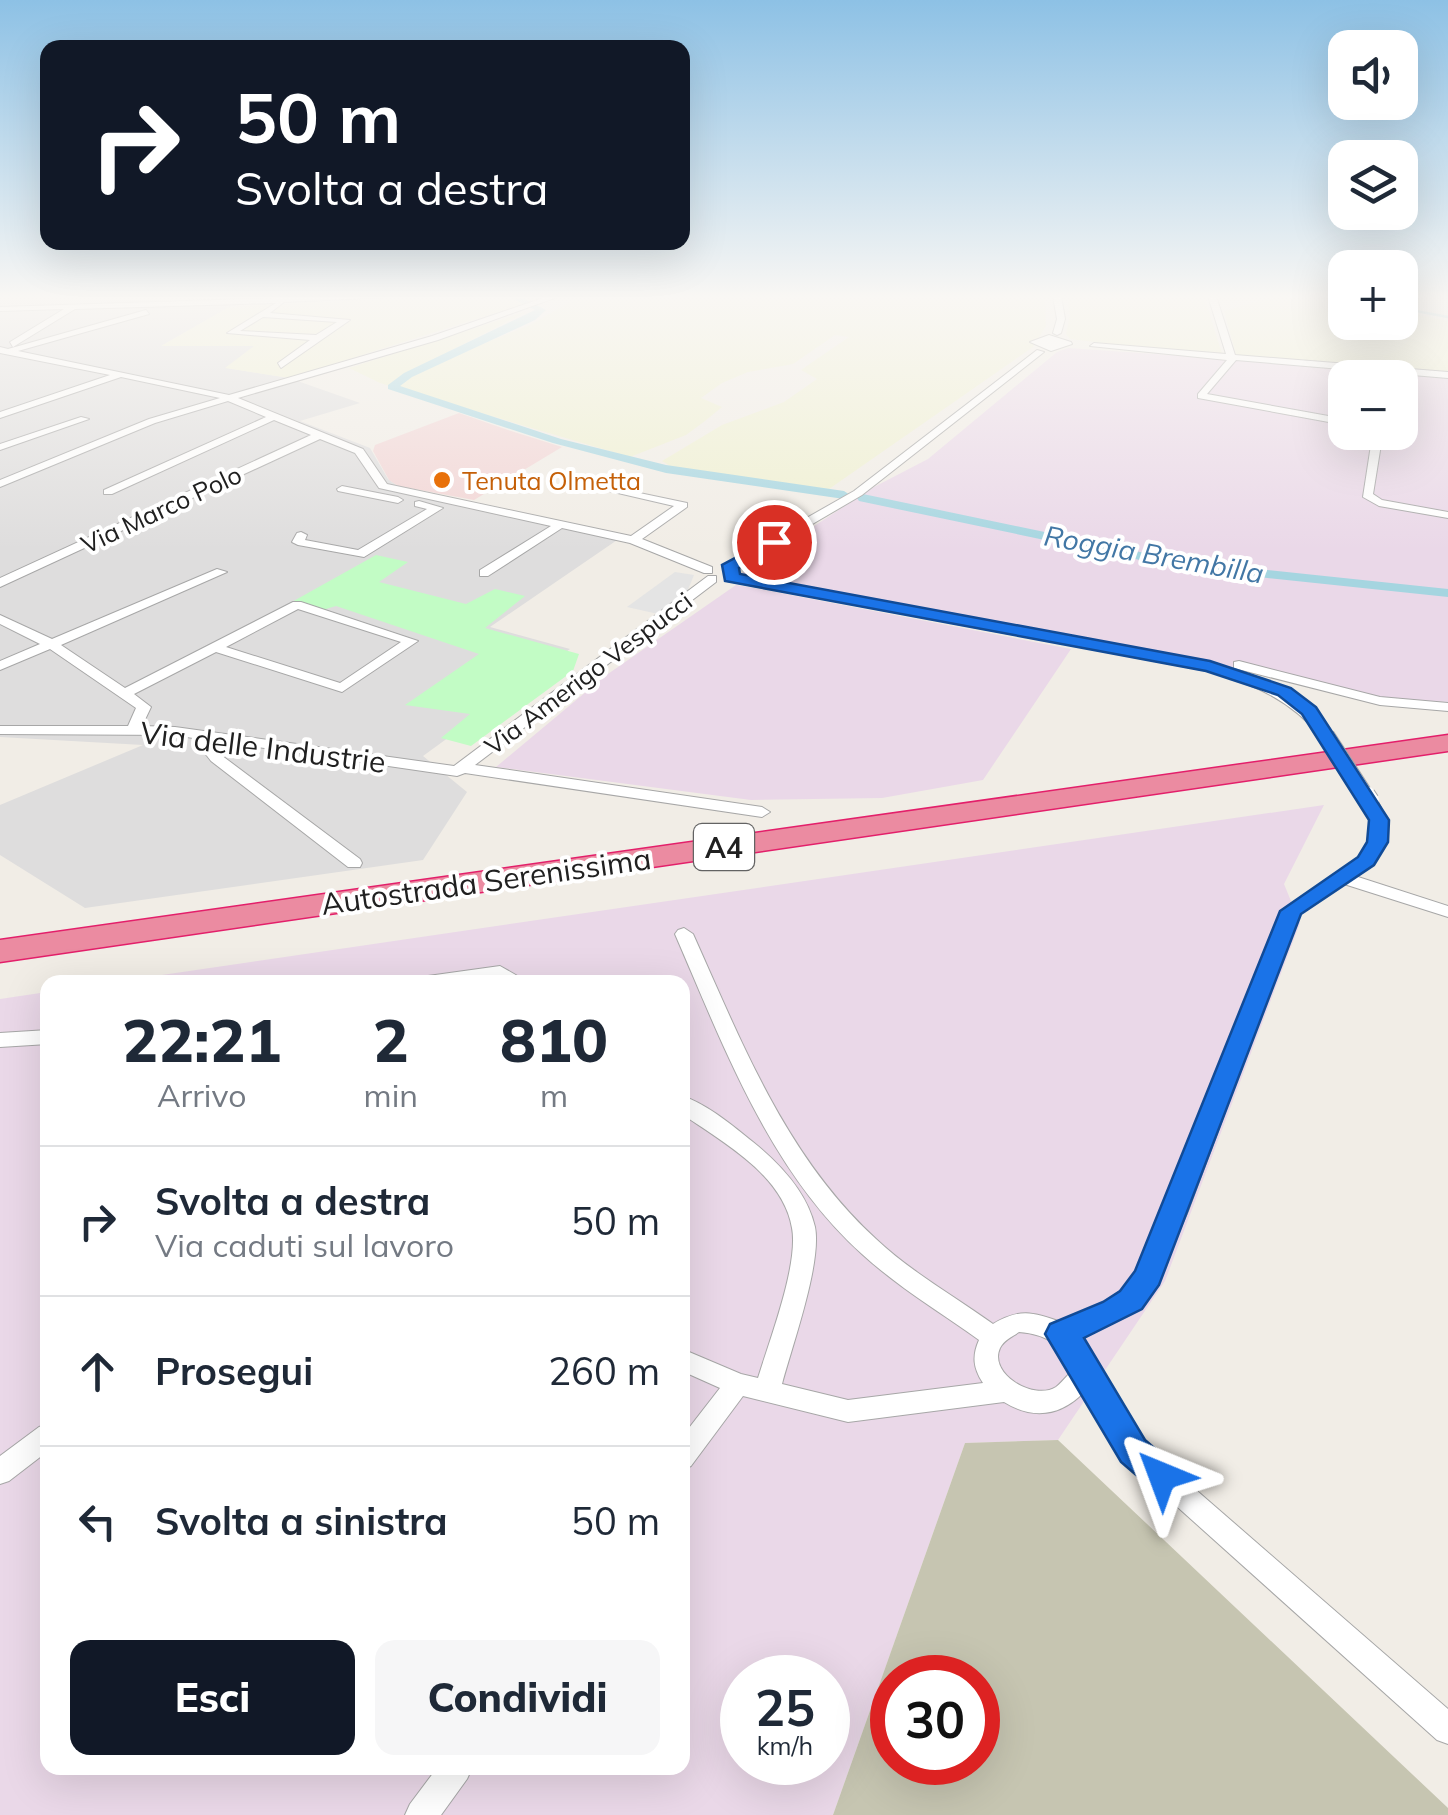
<!DOCTYPE html>
<html lang="it">
<meta charset="utf-8">
<style>
body{margin:0;font-family:Mulish,sans-serif;background:#f6f6f7;color:#1f2937;height:100vh;display:flex;flex-direction:column;font-size:38px;white-space:nowrap}
*{box-sizing:border-box;margin:0}
p{font-size:32px;color:#747a83}
.icon{flex:none;width:55px;height:55px;fill:none;stroke:currentColor;stroke-width:2;stroke-linecap:round;stroke-linejoin:round}
.map{position:relative;flex:1;overflow:hidden}
.drawer{position:absolute;left:40px;top:975px;width:650px;height:800px;display:flex;flex-direction:column;background:#fff;border-radius:20px;box-shadow:0 10px 40px #0002}
.drawer>*{flex:none}
.banner{position:absolute;left:40px;top:40px;width:650px;height:210px;border-radius:20px;box-shadow:0 10px 40px #0002;background:#111827;color:#fff;overflow:hidden}
.controls{position:absolute;left:1328px;top:30px;display:grid;gap:20px}
.controls a{display:grid;place-items:center;width:90px;height:90px;border-radius:20px;background:#fff;box-shadow:0 10px 40px #0002;font-size:50px}
.speed{position:absolute;left:720px;top:1655px;display:flex;gap:20px;font-size:50px;font-weight:700;text-align:center}
.speed>*{display:grid;place-content:center;width:130px;height:130px;border-radius:50%;background:#fff;box-shadow:0 10px 40px #0002;line-height:1}
.speed small{font-size:25px;font-weight:400}
.speed .limit{border:15px solid #d22;background:#fff;color:#111}
.pin{position:absolute;display:grid;place-items:center;width:85px;height:85px;color:#fff;margin:-42px;border:5px solid #fff;border-radius:50%;box-shadow:0 2px 10px #0007}
.me{position:absolute;width:110px;margin:-55px;rotate:316deg;stroke-linejoin:round;filter:drop-shadow(0 0 8px #0008)}
.turn{display:flex;align-items:center;gap:35px;height:210px;padding:0 30px;font-size:45px}
.turn .icon{width:130px;height:130px;stroke-width:2.5}
.turn b{display:block;font-size:70px;line-height:85px}
.eta{display:flex;justify-content:space-evenly;align-items:center;height:170px;text-align:center}
.eta b{font-size:60px;font-weight:800;line-height:70px}
.action{display:flex;gap:20px;margin-top:auto;padding:20px 30px}
.action a{flex:1;height:115px;border-radius:20px;background:#111827;color:#fff;font-size:40px;font-weight:800;line-height:115px;text-align:center}
.action a+a{background:#f6f6f7;color:#1f2937}
ul{padding:0;list-style:none}
li{display:flex;align-items:center;gap:30px;height:150px;padding:0 30px;border-top:2px solid #e0e1e3}
li div{flex:1}
li b{display:block;font-size:38px}
li em{font-style:normal}
.map>svg:first-child{display:block}
.residential{fill:#dedddd}
.commercial{fill:#f2d5d5}
.industrial{fill:#ead8e8;fill-rule:evenodd}
.construction{fill:#c6c5b1;fill-rule:evenodd}
.farmland{fill:#eff0d1}
.park{fill:#c2fcc5}
.parking{fill:#e4e4e4}
.lines{fill:none;stroke-linecap:round;stroke-linejoin:round}
.stream{stroke:#a5d5e0;stroke-width:2.5}
.canal{fill:#a5d5e0;fill-rule:evenodd}
.minor-casing{stroke:#a7a7a7;stroke-width:2}
.motorway-casing{stroke:#e31f6a;stroke-width:3}
.minor{fill:#fff;fill-rule:evenodd}
.motorway{fill:#eb8ba1;fill-rule:evenodd}
.minor-bridge-far1-casing{stroke:#a7a7a7;stroke-width:16;stroke-linecap:butt}
.minor-bridge-casing{stroke:#a7a7a7;stroke-width:20;stroke-linecap:butt}
.minor-bridge-far1{stroke:#fff;stroke-width:14}
.minor-bridge{stroke:#fff;stroke-width:18}
.route{fill:#1a73e8;stroke:#114b97;stroke-width:2.5}
.food-dot{fill:#e8710a;stroke:#fff;stroke-width:4}
.labels{text-anchor:middle;dominant-baseline:central;stroke-width:8;stroke-linejoin:round;paint-order:stroke}
.far-food-label{font-size:25px;fill:#c56008;stroke:#fff;text-anchor:start}
.far-street-label{font-size:25px;fill:#202020;stroke:#fff}
.far-water-label{font-size:28px;font-style:italic;fill:#4277a5;stroke:#fff}
.shield{fill:#fff;stroke:#636363;stroke-width:2.5}
.shield-label{font-size:28px;font-weight:bold;fill:#202020}
.street-label{font-size:30px;fill:#202020;stroke:#fff}
</style>
<div class="map">
<svg width="1448" height="1815" viewBox="0 0 1448 1815">
<rect width="100%" height="100%" fill="#f1ede6"/>
<!-- residential -->
<path class="residential" d="M0,296h335l-100,8 -72,41 93,1 -29,22 62,10 71,25 -60,18 70,27 18,31 10,7 225,50 -133,91 80,22 -147,107 44,36 -44,68 -338,48 -85,-53v-50l143,-60 -143,-8z"/>
<!-- commercial -->
<path class="commercial" d="M459,413l52,18 51,16 -88,53 -76,-14 -9,-6 -16,-29 2,-6z"/>
<!-- industrial -->
<path class="industrial" d="M1068,348l380,26v328l-59,-3 -650,-124 135,-88 54,-28 129,-107zM1345,378h55v54h-55z
M736,585l18,3 317,61 -88,131 -101,18 -131,2 -255,-33 109,-91z
M1324,805l-40,79 16,39 -135,358 -107,159 -93,3 -132,372h-833v-816l47,-7 1,776h634v-786h-568zM742,1678h86v84h-86z"/>
<!-- construction -->
<path class="construction" d="M1058,1440l390,368v7h-615l132,-372zM892,1678h86v84h-86z"/>
<!-- farmland -->
<path class="farmland" d="M442,296h108l-261,82 -64,-10 29,-22h-93l68,-39z
M580,296h465l1,30 -13,21 -204,142 -157,-22 -10,-6 60,-36 62,-23 33,-23 -16,-9 48,-33 -14,-2 -42,29 -45,8 -26,11 -21,15 21,9 -17,14 -19,14 -56,22 -250,-74 -31,-15 179,-57 -80,41 32,-7 50,-20z
M1067,296h137l19,61 -153,-18 -4,-5 4,-19z
M1276,296l69,5v21h55v-11l48,10v52l-211,-15 -13,-47z"/>
<!-- park -->
<path class="park" d="M376,555l32,7 -29,20 87,22 29,-15 30,7 -40,32 94,26 -6,17 -102,75 -30,-8 29,-24 -65,-9 74,-51 -143,-48 -17,5 -29,-8z"/>
<!-- parking -->
<path class="parking" d="M675,572l19,3 -7,17 -29,22 -31,-7z"/>
<g class="lines">
<!-- stream -->
<path class="stream" d="M1315,296l30,4
M1400,308l48,9"/>
<!-- canal -->
<path class="canal" d="M508,296h11l27,14 -11,10 -123,57 -12,9 161,53 105,26 178,26 6,4 -6,4 -178,-26 -113,-30 -165,-54v-4l16,-12 131,-63z
M863,494l320,67 265,28v8l-265,-28 -324,-68 -2,-3z"/>
<!-- minor casing -->
<g class="minor-casing">
<path id="minor" d="M339,296h72l-127,6 -14,11 80,7 -69,48 -3,-5 32,-23 -83,-7 49,-30 -201,6 -62,38 -3,-5 54,-33 -64,2v-4zM263,317l74,5 -21,13 -76,-4z
M549,296h11l-122,44 -200,58 125,51 24,35 244,52 43,-30 -82,-19v-4l95,20v4l-45,32 70,28v6h-8l-74,-30 -68,-15 -74,48h-8v-6l71,-44 -172,-38 -24,-35 -35,-14 -320,148v-9l311,-143 -37,-15 -162,74h-8v-4l162,-73 -38,-16 -73,22 -155,64v-7l149,-61 71,-21 -99,-21 -121,41v-6l110,-37 -110,-22v-6l8,2 138,-39 3,4 -131,37 211,44 203,-59z
M1053,296h8l4,23 -4,14 -4,2 -4,-2 4,-14z
M1208,296h8l19,59 213,17v6l-212,-18 -29,34 138,25v6l-147,-27v-4l29,-34 -137,-14 4,-3 132,11z
M1049,335l22,7 1,2 -21,7 -21,-9z
M1037,350l7,2 -182,143 -130,76h-8v-6l130,-74z
M81,417l8,2 -89,31v-6z
M1373,432h10l-10,62 9,6 66,12v6l-69,-12 -16,-9z
M342,486l56,11 5,3 -5,3 -60,-12 -1,-2z
M419,501l24,7 -79,49 -66,-12 -6,-3 5,-9 4,-1 6,3 -2,5 53,10 69,-41 -12,-3v-4z
M217,569l10,3 -166,73 64,43 168,-86h8l117,39 -76,51 -126,-40 -82,42 17,13 -9,19 33,1 279,39 254,-190h8v6l-241,183 287,42 8,5 -8,5 -297,-44 -8,3 -247,-36 11,15 139,104 2,4 -2,4h-12l-137,-106 -18,-23 -18,-3 -175,-1v-8h128l8,-18 -86,-59 -50,21v-9l40,-17 -40,-20v-9l52,24zM298,609l103,33 -61,41 -114,-36z
M731,574l484,90c48,14 88,30 119,71l-2,3h-10c-31,-38 -68,-54 -114,-67l-481,-90 -2,-3z
M1239,661l141,36 68,6v8l-68,-6 -146,-37v-6z
M1370,796l6,2c20,34 11,56 -21,78l93,30v11l-104,-33 -45,30 -111,297 -32,72 -17,24 -16,11 -44,18 63,107 306,266v35l-11,-4 -313,-281 -40,-67c-23,24 -51,28 -80,10l-156,20 -105,-26 -52,70 -9,4v-33l38,-49 -38,-17v-22l59,25 17,4c11,-36 41,-114 34,-150 -9,-53 -69,-86 -110,-114v-18c25,8 51,30 71,46 27,22 54,50 62,85 7,36 -23,119 -33,157l66,16 135,-17c-10,-15 -11,-27 -4,-43 -39,-28 -81,-53 -117,-86 -93,-84 -138,-207 -187,-320l3,-4 6,-2 9,6c49,109 93,223 183,305 35,33 78,57 117,85 27,-16 40,-12 68,-2l46,-18 16,-11 16,-22 27,-60 116,-300 78,-53 10,-16 1,-22 -9,-19zM1019,1332c27,2 49,14 49,43 -4,4 -8,9 -12,12 -22,14 -68,-13 -56,-39 4,-8 12,-11 19,-16z
M500,966l21,12 2,4h-21l-5,-4 -30,4h-48l9,-6z
M48,1030v14l-48,3v-14z
M48,1424v27l-39,30 -9,3v-28l39,-29z
M437,1768h35l-5,11 -26,36h-36l5,-11z"/>
</g>
<!-- motorway casing -->
<g class="motorway-casing">
<path id="motorway" d="M1448,735v16l-1448,211v-22z"/>
</g>
<!-- minor -->
<use href="#minor" class="minor"/>
<!-- motorway -->
<use href="#motorway" class="motorway"/>
<!-- minor-bridge-far1 casing -->
<g class="minor-bridge-far1-casing">
<path id="minor-bridge-far1" d="M1327,735l41,63"/>
</g>
<!-- minor-bridge casing -->
<g class="minor-bridge-casing">
<path id="minor-bridge" d="M1366,795l4,6"/>
</g>
<!-- minor-bridge-far1 -->
<use href="#minor-bridge-far1" class="minor-bridge-far1"/>
<!-- minor-bridge -->
<use href="#minor-bridge" class="minor-bridge"/>
</g>
<!-- sky -->
<linearGradient id="sky" x2="0" y2="1"><stop stop-color="#8dc1e5"/><stop offset="0.54" stop-color="#f9f7f4"/><stop offset="1" stop-color="#f9f7f4" stop-opacity="0"/></linearGradient>
<rect width="1448" height="550" fill="url(#sky)"/>
<!-- route -->
<path class="route" d="M774,537l7,5 -2,3 -40,23 1,6 470,87 81,27 25,19 73,113 -1,22 -14,23 -73,49 -142,371 -17,24 -58,29 61,102 29,25 5,11 -5,11 -12,5 -12,-5 -29,-25 -76,-128 5,-10 53,-22 17,-11 15,-20 145,-360 78,-54 9,-15 2,-22 -67,-106 -24,-19 -72,-24 -481,-90 -3,-16z"/>
<!-- markers -->
<circle class="food-dot" cx="442" cy="480" r="10"/>
<g class="labels">
<!-- far-food labels -->
<g class="far-food-label">
<text x="462" y="480">Tenuta Olmetta</text>
</g>
<!-- far-street labels -->
<g class="far-street-label">
<text transform="translate(161 509) rotate(-25)">Via Marco Polo</text>
<text transform="translate(588 673) rotate(-37)">Via Amerigo Vespucci</text>
</g>
<!-- far-water labels -->
<g class="far-water-label">
<text transform="translate(1154 554) rotate(10)">Roggia Brembilla</text>
</g>
<!-- shield labels -->
<rect class="shield" x="694" y="824" width="60" height="46" rx="8"/>
<g class="shield-label">
<text x="724" y="847">A4</text>
</g>
<!-- street labels -->
<g class="street-label">
<text transform="translate(263 747) rotate(7)">Via delle Industrie</text>
<text transform="translate(486 881) rotate(-8)">Autostrada Serenissima</text>
</g>
</g>
</svg>
<div class="controls">
<a><svg class="icon" aria-label="sound" viewBox="0 0 24 24"><path d="M4 9h4l5-4v14l-5-4H4zM17 9q2 3 0 6"/></svg></a>
<a><svg class="icon" aria-label="layers" viewBox="0 0 24 24"><path d="M12 4l9 5-9 5-9-5zM3 14l9 5 9-5"/></svg></a>
<a>+</a>
<a>−</a>
</div>
<div class="speed"><div>25<small>km/h</small></div><div class="limit">30</div></div>
<div class="pin" style="left:774px;top:542px;background:#d93025"><svg class="icon" aria-label="arrive" viewBox="0 0 24 24"><path d="M6 21V4h12l-3 4 3 4H6"/></svg></div>
<svg class="me" style="left:1162px;top:1476px" viewBox="-20 -20 40 40"><path d="M0-17L14 15 0 8-14 15z" fill="#1a73e8" stroke="#fff" stroke-width="4"/></svg>
<div class="banner">
<div class="turn"><svg class="icon" aria-label="right" viewBox="0 0 24 24"><path d="M7 20v-9h11M14 6l5 5-5 5"/></svg><div><b>50 m</b>Svolta a destra</div></div>
</div>
<section class="drawer">
<div class="eta">
<div><b>22:21</b><p>Arrivo</p></div>
<div><b>2</b><p>min</p></div>
<div><b>810</b><p>m</p></div>
</div>
<ul>
<li><svg class="icon" aria-label="right" viewBox="0 0 24 24"><path d="M7 20v-9h11M14 6l5 5-5 5"/></svg><div><b>Svolta a destra</b><p>Via caduti sul lavoro</p></div><em>50 m</em></li>
<li><svg class="icon" aria-label="ahead" viewBox="0 0 24 24"><path d="M12 20V5M6 11l6-6 6 6"/></svg><div><b>Prosegui</b></div><em>260 m</em></li>
<li><svg class="icon" aria-label="left" viewBox="0 0 24 24"><path d="M17 20v-9H6M10 6l-5 5 5 5"/></svg><div><b>Svolta a sinistra</b></div><em>50 m</em></li>
</ul>
<div class="action"><a>Esci</a><a>Condividi</a></div>
</section>
</div>
